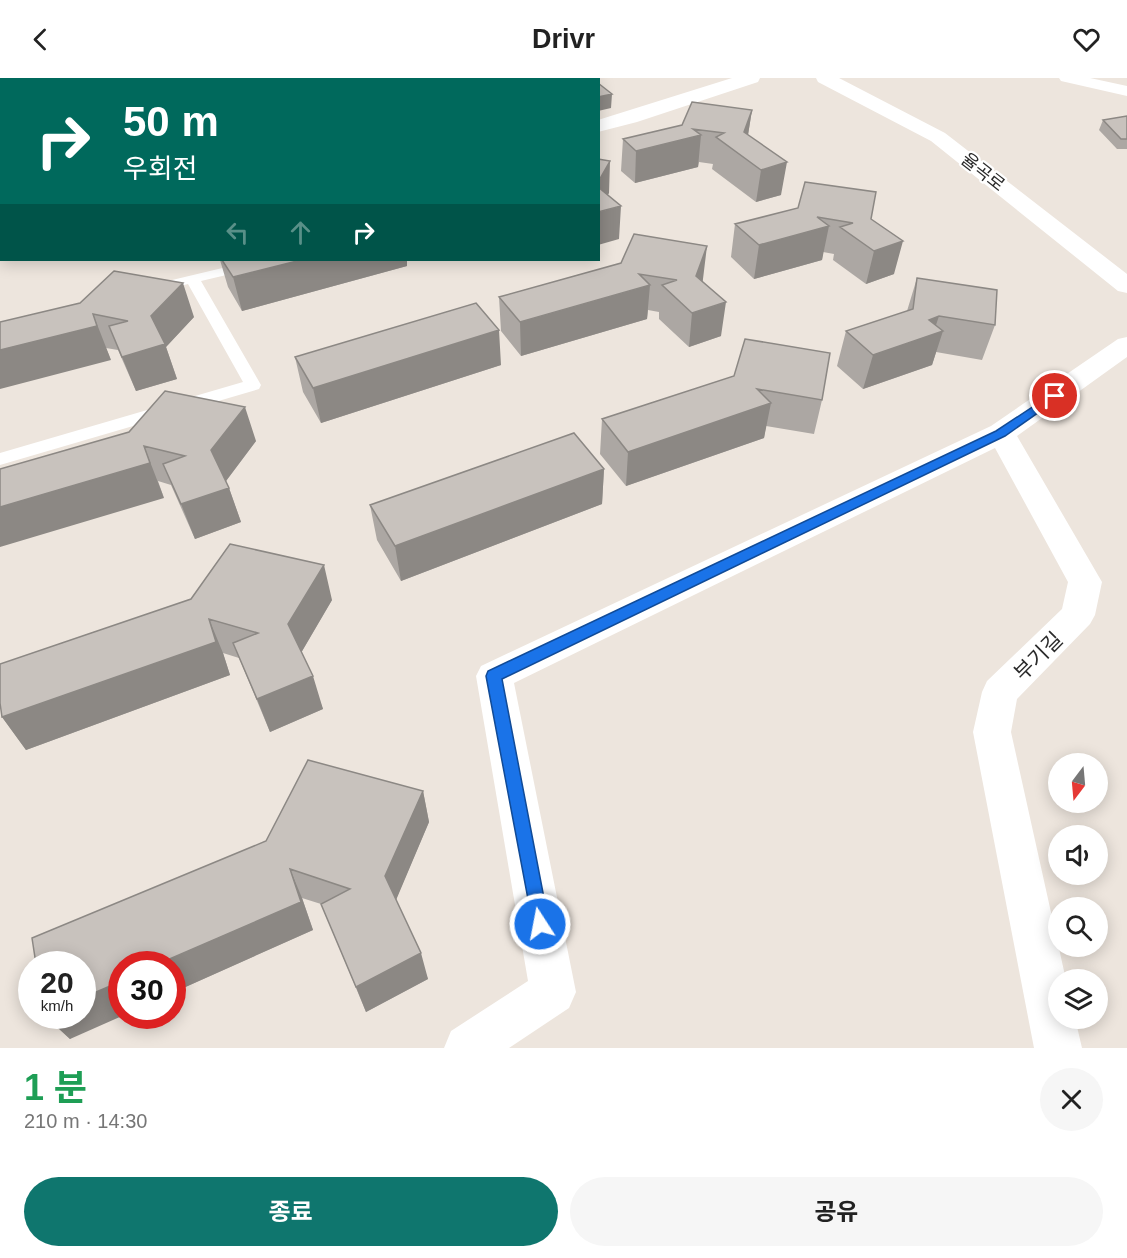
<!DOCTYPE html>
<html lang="ko">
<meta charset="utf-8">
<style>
body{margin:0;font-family:Helvetica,"Noto Sans KR",sans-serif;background:#f6f6f6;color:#222;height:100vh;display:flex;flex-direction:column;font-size:22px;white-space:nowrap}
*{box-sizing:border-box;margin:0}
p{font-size:20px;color:#767676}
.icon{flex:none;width:33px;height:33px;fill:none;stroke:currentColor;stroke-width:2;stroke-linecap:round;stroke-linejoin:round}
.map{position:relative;height:970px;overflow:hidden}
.side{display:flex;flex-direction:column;background:#fff;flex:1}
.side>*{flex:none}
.banner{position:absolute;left:0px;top:0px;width:600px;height:183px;box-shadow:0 3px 15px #0003;background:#00695c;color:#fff;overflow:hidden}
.needle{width:39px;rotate:196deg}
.fabs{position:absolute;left:1048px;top:675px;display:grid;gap:12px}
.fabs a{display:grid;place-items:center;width:60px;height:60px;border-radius:50%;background:#fff;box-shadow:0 3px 15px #0003;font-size:30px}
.speed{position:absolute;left:18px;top:873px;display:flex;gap:12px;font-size:30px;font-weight:700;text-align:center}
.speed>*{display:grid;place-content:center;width:78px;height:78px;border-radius:50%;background:#fff;box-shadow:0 3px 15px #0003;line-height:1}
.speed small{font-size:15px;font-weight:400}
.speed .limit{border:9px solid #d22;background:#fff;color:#111}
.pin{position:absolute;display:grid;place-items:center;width:51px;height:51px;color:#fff;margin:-26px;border:3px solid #fff;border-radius:50%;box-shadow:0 2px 6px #0007}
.me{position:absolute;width:66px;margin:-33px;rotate:349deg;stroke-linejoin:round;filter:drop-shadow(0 0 4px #0008)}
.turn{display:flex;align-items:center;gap:21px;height:126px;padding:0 24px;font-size:27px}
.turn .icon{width:78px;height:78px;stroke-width:2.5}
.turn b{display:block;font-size:42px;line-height:51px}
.lanes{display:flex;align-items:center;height:57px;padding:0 24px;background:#0003;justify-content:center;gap:30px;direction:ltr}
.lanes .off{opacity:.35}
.round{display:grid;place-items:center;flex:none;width:63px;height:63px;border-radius:32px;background:#f6f6f6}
.head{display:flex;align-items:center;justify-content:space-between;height:102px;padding:0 24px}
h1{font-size:36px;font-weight:700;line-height:45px;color:#1e9e55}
.cta{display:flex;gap:12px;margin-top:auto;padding:12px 24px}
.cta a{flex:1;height:69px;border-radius:36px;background:#0f766e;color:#fff;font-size:24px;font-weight:700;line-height:69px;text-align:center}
.cta a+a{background:#f6f6f6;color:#222}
header{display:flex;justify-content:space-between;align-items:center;height:78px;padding:0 24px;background:#fff;font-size:27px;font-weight:700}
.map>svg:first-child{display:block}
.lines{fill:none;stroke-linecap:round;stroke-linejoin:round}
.service{fill:#fff;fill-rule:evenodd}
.pedestrian{fill:#fff;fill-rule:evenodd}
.minor{fill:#fff;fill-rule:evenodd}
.tertiary{fill:#fff;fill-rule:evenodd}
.wall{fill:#aca7a3}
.shaded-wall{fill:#8c8884}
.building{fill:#c8c2bd;stroke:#8c8884;stroke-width:1.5}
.route{fill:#1a73e8;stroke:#114b97;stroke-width:1.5}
.labels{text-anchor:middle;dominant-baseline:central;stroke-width:4.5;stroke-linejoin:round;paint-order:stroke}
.far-street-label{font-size:18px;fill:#2b2b2b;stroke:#fff}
.street-label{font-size:21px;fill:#2b2b2b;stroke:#fff}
</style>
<header><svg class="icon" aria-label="back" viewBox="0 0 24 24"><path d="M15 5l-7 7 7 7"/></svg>Drivr<svg class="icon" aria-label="heart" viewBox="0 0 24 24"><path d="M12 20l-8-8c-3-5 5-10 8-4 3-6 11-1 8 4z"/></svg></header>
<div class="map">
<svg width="1127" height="970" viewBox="0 0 1127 970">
<rect width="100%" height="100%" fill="#ede5dd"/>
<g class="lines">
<!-- service -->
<path class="service" d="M256,182h23l-2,3 -76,18 60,104 -2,4 -259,76v-12l243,-71 -55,-98 -36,9 -7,-4 2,-3z"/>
<!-- pedestrian -->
<path class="pedestrian" d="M1059,0h31l37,8v10l-66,-15z"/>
<!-- minor -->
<path class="minor" d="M732,0h28l-2,4 -121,40 -39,10v-12z
M0,160h2l-2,15z
M1127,259v20l-110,79 85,146 -7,33 -5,9 -73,75 -6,33 55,248h-7v38h16l7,30h-48l-61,-316 9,-40 5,-11 75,-72 6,-27 -73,-134 -481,235 62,309 -7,16 -60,40h-65l7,-17 77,-50 -52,-305 5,-10 510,-240 127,-87z"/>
<!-- tertiary -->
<path class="tertiary" d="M160,0h21l-22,2z
M816,0h23l106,55 182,141v19l-9,-2 -187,-150 -113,-59z
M0,61h2l-2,13z"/>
</g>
<!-- wall -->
<path class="wall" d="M482,0h72l2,2h-73z
M752,32l-4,25 33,60 -25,7 -44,-33 1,-5 -14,-2 -1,5 -63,16 -14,-12 2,-32z
M1127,38v33h-10l-18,-19 4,-10z
M798,130l73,11 23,55 -28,10 -33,-24 1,-6 -11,-2 -1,8 -68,19 -23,-22 4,-33z
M220,182h187v6l-165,45 -14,-24z
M621,185l82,16v3l18,54 -32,11 -30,-28v-7l-11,-2 -1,9 -126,37 -20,-25 -2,-34z
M917,200l78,47 -13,35 -46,-8 -4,13 -69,24 -26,-23 9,-35 61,-20z
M80,225l114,14 -28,30 11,32 -41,12 -18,-41 -12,-2 5,12z
M295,279l206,8 -180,58 -18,-31z
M734,298l88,24 -8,34 -48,-8 -2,12 -138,48 -26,-32 2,-35z
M129,354l127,9 -30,40 3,7 12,34 -46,17 -24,-54 -13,-4 6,17z
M604,391l-2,35 -201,77 -24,-41 -7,-35z
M191,521l141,1 -31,53 22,56 -53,23 -31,-74 -16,-5 7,22 -204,75 -24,-33z
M423,713l6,31 -33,77 32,80 -62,33 -45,-108 -19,-6 11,32 -141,63v-29l-102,75 -25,-23h37v-52z"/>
<!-- shaded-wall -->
<path class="shaded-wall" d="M612,16l-1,14 -13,3v-14z
M752,32l-5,31 -3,-9z
M701,57l-3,32 -63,16 1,-32z
M610,83l-1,32 -10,19 22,-6 -2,33 -21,6v-63z
M787,84l-6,33 -25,7 5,-32z
M0,87h2v3l-2,-1 2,2v7l-2,1z
M2,141v12h-2v-11z
M829,148l-7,34 -68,19 5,-34z
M903,163l-9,33 -28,10 8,-33z
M707,168l-4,33 -11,31 4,-34z
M301,182h106v6l-165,45 -9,-34z
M183,205l11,34 -28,30 11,32 -41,12 -14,-34 29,-41z
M650,207l-3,34 -126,37 -1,-34z
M726,224l-5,34 -32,11 3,-34z
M93,236l18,46 -111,29v-39z
M939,238l-6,18 10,-3 -11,34 -69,24 10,-34 56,-35z
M499,252l2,35 -180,58 -8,-35z
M771,325l-7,35 -138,48 2,-34z
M245,329l11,34 -33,44 -12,-35z
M144,368l20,52 -164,49v-40z
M604,391l-2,35 -201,77 -6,-35z
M229,410l12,34 -46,17 -14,-35z
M324,487l8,35 -34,58 -10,-34z
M209,541l14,34 7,22 -204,75 -24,-33z
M313,598l10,33 -53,23 -13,-33z
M423,713l6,31 -35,83 -9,-29z
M290,791l12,29 11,32 -141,63v-29h-14z
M421,875l7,26 -62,33 -10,-25z
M122,903v35l-52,23 -25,-23h37v-18z"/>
<!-- building -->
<path class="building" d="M374,0h32l1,2h-33z
M493,0h61l2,2h-61z
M598,5l14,11 -14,3z
M692,24l60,8 -8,22 43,30 -26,8 -45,-33 8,-4 -31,-4 8,6 -65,16 -13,-12 59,-14z
M1127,38v23h-6l-18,-19z
M2,72v15h-2v-14z
M598,81l12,2 -12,21z
M805,104l71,10 -5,27 32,22 -29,10 -34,-24 13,-4 -36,-6 12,9 -70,19 -24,-21 63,-16z
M598,109l23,19 -23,6z
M0,113h2v28l-2,1z
M634,156l73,12 -11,30 30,26 -34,11 -30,-28 15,-5 -38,-6 11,11 -130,37 -21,-25 122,-34z
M222,182h79l-68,17z
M114,193l69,12 -32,33 14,28 -43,13 -13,-31 19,-5 -35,-7 4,12 -97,24v-28l80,-19z
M917,200l80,12 -2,35 -56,-9 -10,4 14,11 -70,24 -27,-24 67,-22z
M476,225l23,27 -186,58 -18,-31z
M745,261l85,14 -8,47 -65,-11 14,14 -143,49 -26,-33 132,-43z
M165,313l80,16 -34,43 18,38 -48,16 -18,-40 22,-8 -41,-10 6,17 -150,44v-38l129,-37z
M574,355l30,36 -209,77 -25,-41z
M230,466l94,21 -36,59 25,52 -56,23 -24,-56 25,-10 -49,-14 7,23 -214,75 -2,-14v-39l191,-65z
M308,682l115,31 -38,85 36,77 -65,34 -35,-83 29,-15 -60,-20 11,33 -143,62h-36v17l-40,17v-34h-46l-4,-26 234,-97z"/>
<!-- route -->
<path class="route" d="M1055,314l4,1v5l-54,38 -503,243 47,245 -2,7 -7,2 -6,-2 -48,-255 2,-5 508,-240z"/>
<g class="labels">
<!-- far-street labels -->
<g class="far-street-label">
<text transform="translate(983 94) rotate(38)">율곡로</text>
</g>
<!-- street labels -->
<g class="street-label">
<text transform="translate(1038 578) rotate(-45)">부기길</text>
</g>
</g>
</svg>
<div class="fabs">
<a><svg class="needle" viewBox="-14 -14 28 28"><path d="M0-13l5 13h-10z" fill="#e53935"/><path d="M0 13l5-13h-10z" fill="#767676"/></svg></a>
<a><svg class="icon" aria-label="sound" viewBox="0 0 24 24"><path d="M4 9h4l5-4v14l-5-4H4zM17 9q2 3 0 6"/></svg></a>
<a><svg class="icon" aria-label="search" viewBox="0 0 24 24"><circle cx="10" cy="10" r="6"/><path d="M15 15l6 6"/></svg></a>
<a><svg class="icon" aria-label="layers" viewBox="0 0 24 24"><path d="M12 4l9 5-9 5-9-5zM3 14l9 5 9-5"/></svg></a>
</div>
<div class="speed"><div>20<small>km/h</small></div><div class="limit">30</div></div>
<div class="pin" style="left:1055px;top:318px;background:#d93025"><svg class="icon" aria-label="arrive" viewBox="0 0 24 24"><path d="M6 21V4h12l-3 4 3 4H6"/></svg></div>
<svg class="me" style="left:540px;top:846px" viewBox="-20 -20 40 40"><circle r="17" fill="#1a73e8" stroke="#fff" stroke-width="3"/><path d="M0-11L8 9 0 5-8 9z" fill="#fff"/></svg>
<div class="banner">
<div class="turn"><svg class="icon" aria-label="right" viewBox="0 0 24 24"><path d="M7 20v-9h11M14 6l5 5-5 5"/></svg><div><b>50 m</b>우회전</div></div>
<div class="lanes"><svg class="icon off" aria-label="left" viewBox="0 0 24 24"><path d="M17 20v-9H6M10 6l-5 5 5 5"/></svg><svg class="icon off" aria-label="ahead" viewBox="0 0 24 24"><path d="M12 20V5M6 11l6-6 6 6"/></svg><svg class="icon" aria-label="right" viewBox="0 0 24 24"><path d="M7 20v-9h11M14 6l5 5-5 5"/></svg></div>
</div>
</div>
<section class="side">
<div class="head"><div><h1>1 분</h1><p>210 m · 14:30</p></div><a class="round"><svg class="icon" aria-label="close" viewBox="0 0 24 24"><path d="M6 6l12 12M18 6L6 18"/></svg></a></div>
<div class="cta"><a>종료</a><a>공유</a></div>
</section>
